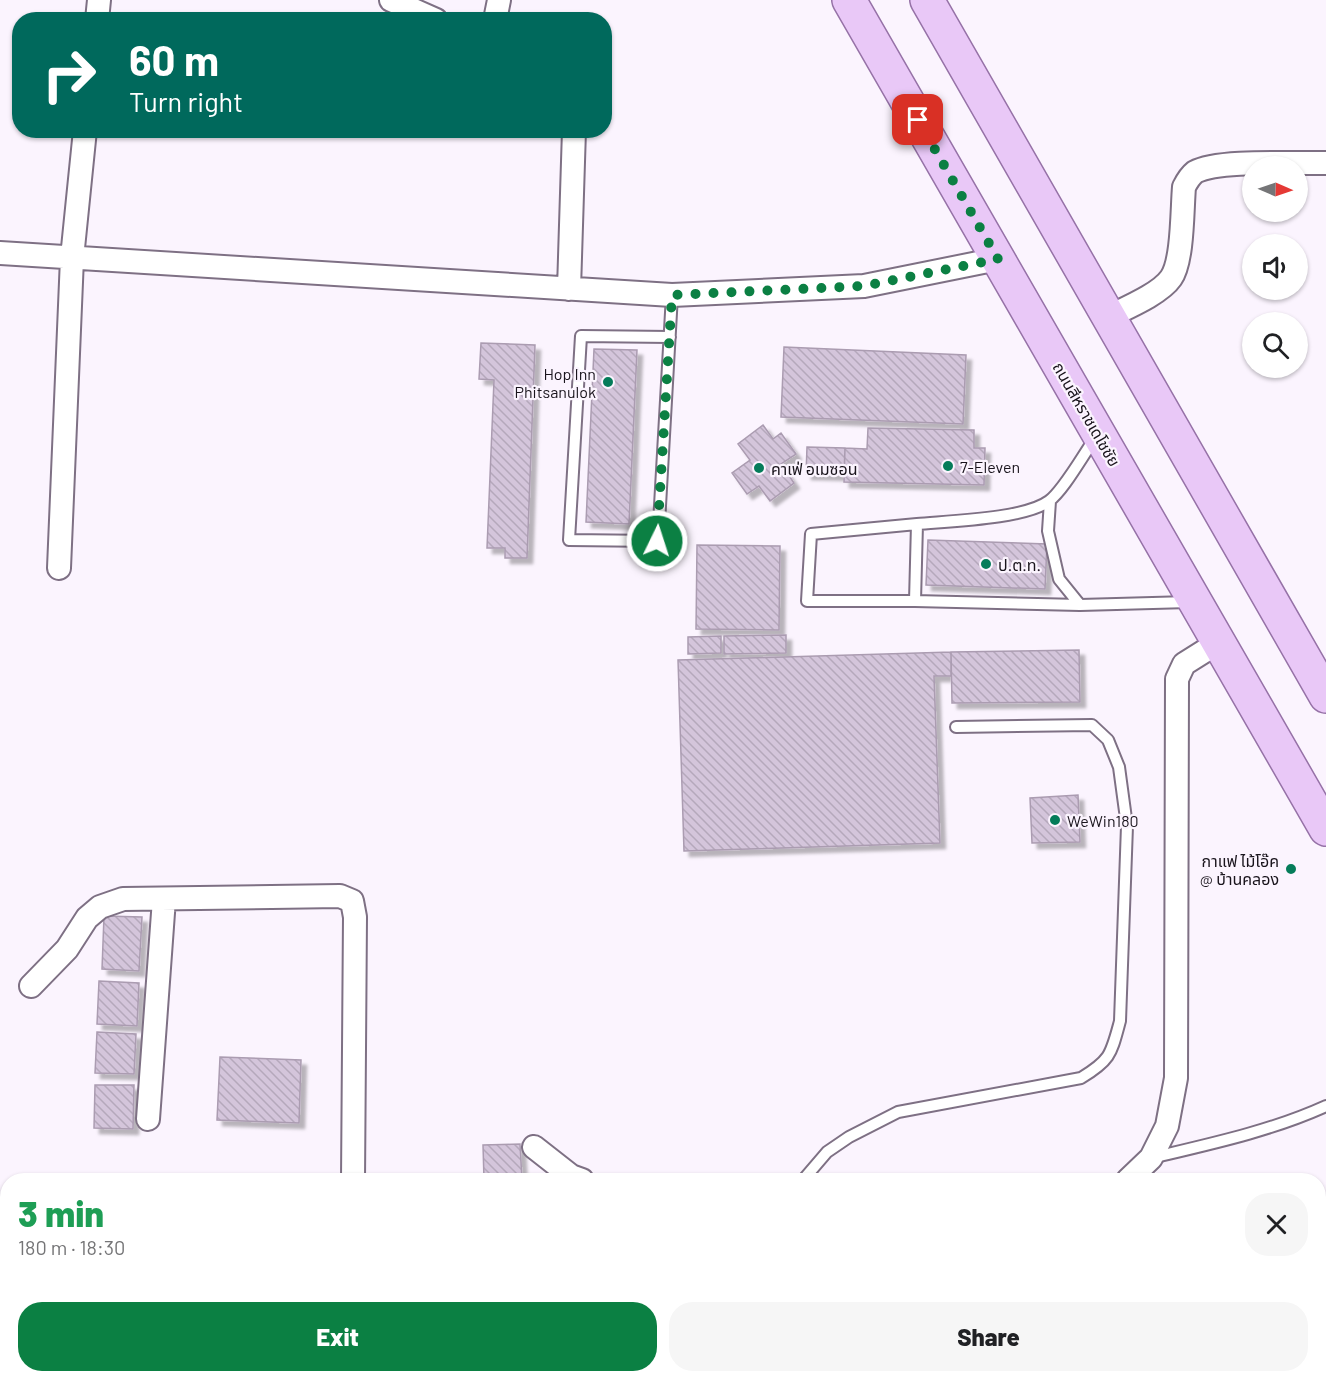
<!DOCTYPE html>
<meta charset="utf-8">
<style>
body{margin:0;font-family:Barlow,"Noto Sans Thai",sans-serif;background:#f6f6f6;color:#202124;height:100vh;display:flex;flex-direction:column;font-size:22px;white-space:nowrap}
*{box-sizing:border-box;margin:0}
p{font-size:20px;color:#757577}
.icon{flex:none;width:33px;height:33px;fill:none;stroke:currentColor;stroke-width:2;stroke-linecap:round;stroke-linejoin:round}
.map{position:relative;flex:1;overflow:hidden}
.details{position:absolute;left:0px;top:1173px;width:1326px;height:210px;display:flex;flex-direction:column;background:#fff;border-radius:24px 24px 0 0;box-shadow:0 2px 4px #0004}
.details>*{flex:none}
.guide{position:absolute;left:12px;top:12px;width:600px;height:126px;border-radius:24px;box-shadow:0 2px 4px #0004;background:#00695c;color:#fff;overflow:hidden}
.needle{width:39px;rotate:92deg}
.buttons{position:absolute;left:1242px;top:156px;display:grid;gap:12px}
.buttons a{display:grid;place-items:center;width:66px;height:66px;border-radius:50%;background:#fff;box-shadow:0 2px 4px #0004;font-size:30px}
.pin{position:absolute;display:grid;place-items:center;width:51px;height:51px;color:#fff;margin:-26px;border-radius:12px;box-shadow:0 3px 9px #0006}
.me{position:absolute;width:66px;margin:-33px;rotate:4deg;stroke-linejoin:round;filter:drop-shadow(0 0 4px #0008)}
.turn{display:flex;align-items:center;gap:21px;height:126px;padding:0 18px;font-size:27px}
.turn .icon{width:78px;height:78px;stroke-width:2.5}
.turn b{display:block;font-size:42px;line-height:51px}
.round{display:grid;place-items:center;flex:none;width:63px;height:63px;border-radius:24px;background:#f6f6f6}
.summary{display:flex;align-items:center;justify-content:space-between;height:102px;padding:0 18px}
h1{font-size:36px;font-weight:800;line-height:45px;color:#1e9e55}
.action{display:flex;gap:12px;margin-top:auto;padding:12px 18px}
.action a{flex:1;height:69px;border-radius:24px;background:#0b8043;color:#fff;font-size:24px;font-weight:800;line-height:69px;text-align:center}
.action a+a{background:#f6f6f6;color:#202124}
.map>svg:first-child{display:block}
.building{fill:url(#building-back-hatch);stroke:#ab9cb1;stroke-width:1.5;filter:url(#shadow)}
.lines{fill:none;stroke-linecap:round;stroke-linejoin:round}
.service-casing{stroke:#7e7084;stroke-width:14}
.minor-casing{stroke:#7e7084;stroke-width:26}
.primary-casing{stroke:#9672a7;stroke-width:36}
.service{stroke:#fff;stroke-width:10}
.minor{stroke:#fff;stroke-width:22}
.primary{stroke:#e9c8f7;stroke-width:33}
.route{stroke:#0b8043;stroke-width:10;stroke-dasharray:0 18}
.poi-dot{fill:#057c5a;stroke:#fbf4fe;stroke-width:2}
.labels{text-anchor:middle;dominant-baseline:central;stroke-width:4.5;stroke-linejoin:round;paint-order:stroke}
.poi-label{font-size:16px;fill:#19141c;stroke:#fbf4fe;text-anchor:start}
.street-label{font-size:16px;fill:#19141c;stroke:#fbf4fe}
</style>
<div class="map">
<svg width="1326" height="1383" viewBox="0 0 1326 1383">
<defs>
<pattern id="building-back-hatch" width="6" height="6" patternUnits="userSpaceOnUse" patternTransform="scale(1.5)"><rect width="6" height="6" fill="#d4c5db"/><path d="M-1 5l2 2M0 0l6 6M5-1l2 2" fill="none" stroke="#b5a8bb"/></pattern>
<filter id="shadow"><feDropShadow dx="5.5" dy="5.5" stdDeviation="1.5" flood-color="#0004"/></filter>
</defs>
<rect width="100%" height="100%" fill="#fbf4fe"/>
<!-- building -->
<path class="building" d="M481,343l54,2 -8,213h-22v-10h-18l7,-168 -15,-1z
M784,347l182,8 -3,69 -182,-7z
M594,349l43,1 -8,174 -43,-2z
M763,425l10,14 8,-6 15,21 -15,10 13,19 -24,18 -11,-15 -12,8 -15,-21 18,-13 -12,-16z
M868,428l106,2v18h11l-1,37 -140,-3 1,-34 22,1z
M807,447l38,1 -1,27 -38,-1z
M928,540l119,4 -2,45 -119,-4z
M697,545l83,1 -1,84 -83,-1z
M786,635v18l-62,1v-18z
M721,636v17l-33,1v-17z
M1079,650l1,52 -128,1 -1,-51z
M951,652v24h-17l6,167 -256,8 -6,-191z
M1078,795l2,47 -48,1 -2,-45z
M104,916l38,1 -3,54 -37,-2z
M99,981l40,2 -2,43 -40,-2z
M97,1032l39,2 -2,40 -39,-1z
M220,1057l81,3 -2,63 -82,-3z
M95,1085h39l-1,44 -39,-1z
M520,1144l2,36h-38l-1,-35z
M875,1377v6h-46l-1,-5z"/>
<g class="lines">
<!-- service casing -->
<g class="service-casing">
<path id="service" d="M670,337l-89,-1 -12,204 89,1 14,-246
M1096,437c-12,16 -32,53 -47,64 -24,18 -100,20 -132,23l-2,77 165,4 109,-3
M1050,501l-2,30 11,48 21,26
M915,601h-108l4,-67 106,-10
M1151,1158c59,-14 120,-27 175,-52
M803,1180l24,-28 22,-15 49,-25 183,-34c30,-18 30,-24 39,-57l7,-195 -8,-59 -11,-27 -16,-15 -136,2"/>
</g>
<!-- minor casing -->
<g class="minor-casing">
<path id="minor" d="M391,0l45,20
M97,20l2,-20
M495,20l4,-20
M0,253l672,42 192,-9 134,-27
M569,289l5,-159
M1108,317c18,-9 52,-23 63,-39 12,-17 11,-68 13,-91 3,-6 6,-11 11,-15 23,-13 102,-8 131,-9
M59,568l13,-310 13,-128
M31,986l36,-37 20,-31 13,-11 23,-8 217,-3 12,5 3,16 -2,263
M148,1119l16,-220
M534,1147l37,29 11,4
M1128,1180l23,-22 16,-32 9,-48 1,-399 7,-15 35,-22
M1318,1361h8
M296,1376v7
M776,1383v-7
M1049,1383l1,-7"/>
</g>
<!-- primary casing -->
<g class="primary-casing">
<path id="primary" d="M849,0l477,829
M927,0l399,696"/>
</g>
<!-- service -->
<use href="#service" class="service"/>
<!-- minor -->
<use href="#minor" class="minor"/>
<!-- primary -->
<use href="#primary" class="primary"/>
</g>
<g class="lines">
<!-- route -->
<path class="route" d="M657,541l15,-246 192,-9 134,-27 -80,-139"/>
</g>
<!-- markers -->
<g class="poi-dot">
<circle cx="608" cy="382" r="6"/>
<circle cx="948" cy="466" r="6"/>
<circle cx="759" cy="468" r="6"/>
<circle cx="986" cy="564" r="6"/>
<circle cx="1055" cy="820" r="6"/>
<circle cx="1291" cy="869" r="6"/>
</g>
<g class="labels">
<!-- poi labels -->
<g class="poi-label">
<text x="596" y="373" text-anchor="end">Hop Inn<tspan x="596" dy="18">Phitsanulok</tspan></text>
<text x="960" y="466">7-Eleven</text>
<text x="771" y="468">คาเฟ่ อเมซอน</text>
<text x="998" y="564">ป.ต.ท.</text>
<text x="1067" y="820">WeWin180</text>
<text x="1279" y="860" text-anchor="end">กาแฟ ไม้โอ๊ค<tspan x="1279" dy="18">@ บ้านคลอง</tspan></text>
</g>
<!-- street labels -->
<g class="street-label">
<text transform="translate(1087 414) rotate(60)">ถนนสีหราชเดโชชัย</text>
</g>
</g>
</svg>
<div class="buttons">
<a><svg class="needle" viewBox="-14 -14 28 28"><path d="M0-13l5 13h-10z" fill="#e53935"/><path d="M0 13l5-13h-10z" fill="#757577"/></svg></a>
<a><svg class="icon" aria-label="sound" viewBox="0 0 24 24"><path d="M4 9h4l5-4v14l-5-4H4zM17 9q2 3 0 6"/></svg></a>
<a><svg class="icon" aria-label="search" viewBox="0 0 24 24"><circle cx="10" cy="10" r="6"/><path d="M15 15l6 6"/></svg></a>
</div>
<div class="pin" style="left:918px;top:120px;background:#d93025"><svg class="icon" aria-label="arrive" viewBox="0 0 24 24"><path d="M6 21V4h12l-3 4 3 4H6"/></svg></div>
<svg class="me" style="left:657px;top:541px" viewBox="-20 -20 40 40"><circle r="17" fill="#0b8043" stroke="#fff" stroke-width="3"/><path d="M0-11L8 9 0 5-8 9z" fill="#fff"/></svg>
<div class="guide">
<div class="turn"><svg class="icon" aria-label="right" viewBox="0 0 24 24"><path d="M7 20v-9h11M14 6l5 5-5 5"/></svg><div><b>60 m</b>Turn right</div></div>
</div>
<section class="details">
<div class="summary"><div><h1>3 min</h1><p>180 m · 18:30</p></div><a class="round"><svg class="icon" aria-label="close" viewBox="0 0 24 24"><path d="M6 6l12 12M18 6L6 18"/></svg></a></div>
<div class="action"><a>Exit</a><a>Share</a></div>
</section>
</div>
